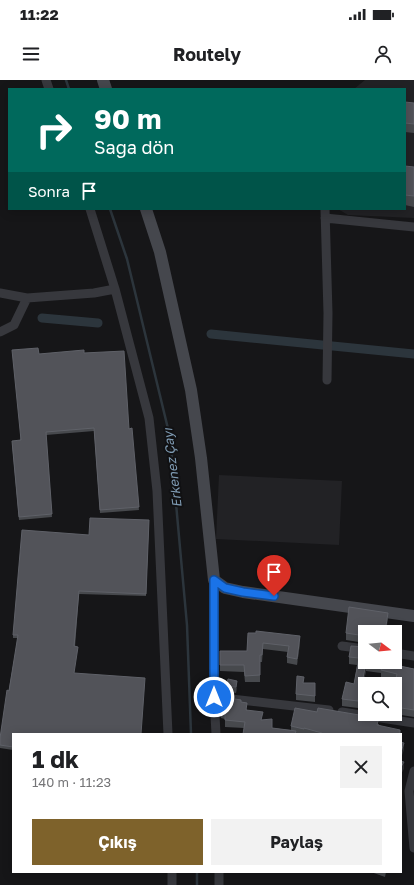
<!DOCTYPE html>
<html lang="tr">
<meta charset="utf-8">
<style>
body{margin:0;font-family:"Golos Text",sans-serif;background:#f2f2f2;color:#202124;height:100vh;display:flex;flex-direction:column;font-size:15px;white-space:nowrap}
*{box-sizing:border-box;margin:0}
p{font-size:13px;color:#757577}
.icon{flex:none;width:22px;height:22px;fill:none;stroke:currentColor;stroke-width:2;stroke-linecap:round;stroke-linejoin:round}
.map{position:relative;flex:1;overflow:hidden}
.panel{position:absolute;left:12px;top:653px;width:390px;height:140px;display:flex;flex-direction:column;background:#fff;border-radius:0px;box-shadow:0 2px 10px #0003}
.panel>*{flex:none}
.top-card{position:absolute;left:8px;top:8px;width:398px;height:122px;border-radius:0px;box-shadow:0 2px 10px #0003;background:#00695c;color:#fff;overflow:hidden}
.needle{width:26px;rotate:106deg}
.controls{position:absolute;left:358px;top:545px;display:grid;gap:8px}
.controls a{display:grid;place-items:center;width:44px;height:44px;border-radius:0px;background:#fff;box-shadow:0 2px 10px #0003;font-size:20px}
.pin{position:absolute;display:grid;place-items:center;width:34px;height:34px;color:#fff;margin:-41px -17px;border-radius:50% 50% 50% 0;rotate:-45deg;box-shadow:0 0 4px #0007}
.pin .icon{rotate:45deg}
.me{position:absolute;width:44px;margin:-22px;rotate:0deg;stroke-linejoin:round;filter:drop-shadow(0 0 3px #0008)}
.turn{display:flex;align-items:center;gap:14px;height:84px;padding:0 20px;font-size:18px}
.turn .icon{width:52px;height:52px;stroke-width:2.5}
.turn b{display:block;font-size:28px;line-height:34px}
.then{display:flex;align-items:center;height:38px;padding:0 20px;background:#0003;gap:8px;font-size:15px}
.round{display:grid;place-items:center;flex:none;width:42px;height:42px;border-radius:0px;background:#f2f2f2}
.head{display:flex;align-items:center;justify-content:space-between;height:68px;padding:0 20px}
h1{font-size:24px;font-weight:700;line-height:30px}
.action{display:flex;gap:8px;margin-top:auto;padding:8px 20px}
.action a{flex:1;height:46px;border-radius:0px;background:#7e622b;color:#fff;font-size:16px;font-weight:700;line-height:46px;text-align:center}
.action a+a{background:#f2f2f2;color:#202124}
.status{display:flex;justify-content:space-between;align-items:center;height:28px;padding:0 20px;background:#fff;direction:ltr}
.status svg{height:11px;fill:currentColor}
header{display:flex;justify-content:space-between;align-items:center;height:52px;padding:0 20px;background:#fff;font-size:18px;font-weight:700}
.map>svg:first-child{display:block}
.built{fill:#222225}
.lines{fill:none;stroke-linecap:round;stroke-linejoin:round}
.stream{stroke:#2c353c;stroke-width:2.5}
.canal{stroke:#2c353c;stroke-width:9}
.street{stroke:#37383d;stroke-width:9}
.secondary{stroke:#45474d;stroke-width:12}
.wall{fill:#47494d}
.shaded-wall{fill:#2f3033}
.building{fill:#525359;stroke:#5f6168}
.route-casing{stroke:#114b97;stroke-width:10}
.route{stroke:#1a73e8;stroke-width:7}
.labels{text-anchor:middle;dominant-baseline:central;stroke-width:4;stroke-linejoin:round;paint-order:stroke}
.water-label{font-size:13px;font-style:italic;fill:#7f9bb3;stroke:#111113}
</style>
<div class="status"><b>11:22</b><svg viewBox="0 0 49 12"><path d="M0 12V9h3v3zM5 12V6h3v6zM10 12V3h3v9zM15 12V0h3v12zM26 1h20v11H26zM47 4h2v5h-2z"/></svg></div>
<header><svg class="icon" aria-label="menu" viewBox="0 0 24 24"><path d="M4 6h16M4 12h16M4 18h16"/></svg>Routely<svg class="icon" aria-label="person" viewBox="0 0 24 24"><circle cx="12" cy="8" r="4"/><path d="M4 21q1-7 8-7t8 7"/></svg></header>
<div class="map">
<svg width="414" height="805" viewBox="0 0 414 805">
<rect width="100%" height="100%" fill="#161618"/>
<!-- built -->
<path class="built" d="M365,0h49v138l-66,-3 -10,-6h67v-120h-51z
M219,395l123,6 -3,64 -123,-6z"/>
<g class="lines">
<!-- stream -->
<path class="stream" d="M66,0l3,9
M110,129l17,50 43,178 17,188 4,109
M197,792v13"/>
<!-- canal -->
<path class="canal" d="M42,238l56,5
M211,254l203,20"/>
<!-- street -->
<path class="street" d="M46,0l3,9
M90,129l25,80 34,129 8,73 11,243
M325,129l3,104 -1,67
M325,138l89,9
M0,213l27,5 67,-5 21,-4
M0,252l14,-7 13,-27
M342,566l23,3
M395,573l19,3
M214,617v-117
M342,632l72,11
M216,654l-2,-37 115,13
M414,691l-5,20 5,57
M172,792v13
M219,792v13"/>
<!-- secondary -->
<path class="secondary" d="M103,0l3,9
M146,129l14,43 31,138 10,68 13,122 11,8 18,4 171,24"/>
</g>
<!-- wall -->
<path class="wall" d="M405,22l9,1v30l-9,-1z
M405,86l9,1v40l-9,-2z
M84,273l45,76 10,81 -39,3 -6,-82 -48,4 6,82 -33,3 -7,-76 8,-4 19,-86z
M149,440l-3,76 -67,-2 -4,53 3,3 -65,84v16l-13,-2v-10l18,-100h-5v-3l76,-100z
M388,540l-23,12v11l-19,-3v-7z
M248,553l52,10 -3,22 -10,-2v-6l1,-5 -25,-3 -1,13h-2v20h-15l-1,-10 -24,-1v-20h27z
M349,577l49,3 -1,5 17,4v48l-19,-3v-30l1,-3 -15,-4v-4l-15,-2 -8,37 -16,-2v-7l12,-15 3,-19 -8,-1z
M304,603h11v19l-19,-2v-6z
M226,606l11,1 -1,6 -10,-1z
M241,622l6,8 15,10 10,8 19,2v-4l88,-2v1l21,9h-157l1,-6 -19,-1v-8l-4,-1v-7z
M371,792h15l-1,5z"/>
<!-- shaded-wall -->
<path class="shaded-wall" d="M388,533v7l-2,12h-1z
M300,556v7l-3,22v-6z
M398,572v8l-3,12v-7z
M366,584v7l-8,37v-7z
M237,601v6l-1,6v-6z
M404,663v7l-3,8v-6z
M404,682v7l-3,5v-7z"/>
<!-- building -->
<path class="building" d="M405,22l9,1v21l-9,-1z
M405,86l9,1v29l-9,-1z
M38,268l1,6 45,-4v3l40,-2 5,78 3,-1 7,79 -39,3 -6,-82 -48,4 6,82 -33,3 -7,-76 9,-1 -9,-90z
M90,438l59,2 -3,74 -67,-3 -5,55 4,1 -4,26 71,5 -4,56h-128v13l-13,-2v-7l7,-48 2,1 9,-56h-5l9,-105 67,5z
M349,527l39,6 -3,19h-20v4l-19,-3z
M256,551l44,5 -3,23 -10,-2 2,-11 -26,-3 -1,12h-2v20l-15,1 -1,-11h-24v-14h27l1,-18h8z
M351,566l14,1v15h30v-10h3l-3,13 19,4v41l-19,-3v-23l2,-10 -16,-4 1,-4 -16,-2 -8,37 -16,-2 4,-17 8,2 5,-26 -10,-1z
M297,596l7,1 -1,6h12v13l-19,-2z
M228,599l9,2 -1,6 -10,-1z
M223,617l18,3v2l6,1 -1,7 17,2 -2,8 11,-1v9l24,3 -1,3h-52l2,-12 -20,-2v-8l-4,-1z
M295,628l22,4 1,-4 53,9v-1l8,1 -2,8 23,5v4h-78v-1l-18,-5v1l-13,-3z
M401,662l3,1 -3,9z
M401,681l3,1 -3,5z"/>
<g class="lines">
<!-- route casing -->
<g class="route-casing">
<path id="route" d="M214,617v-117l11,8 18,4 31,4"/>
</g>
<!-- route -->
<use href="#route" class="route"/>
</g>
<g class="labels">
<!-- water labels -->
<g class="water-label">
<text transform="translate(172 388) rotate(-97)">Erkenez Çayı</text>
</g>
</g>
</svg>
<div class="controls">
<a><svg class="needle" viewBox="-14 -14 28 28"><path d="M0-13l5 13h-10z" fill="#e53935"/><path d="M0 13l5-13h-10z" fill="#757577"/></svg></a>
<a><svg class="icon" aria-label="search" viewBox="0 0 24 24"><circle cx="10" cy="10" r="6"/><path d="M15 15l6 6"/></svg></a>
</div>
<div class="pin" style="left:274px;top:516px;background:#d93025"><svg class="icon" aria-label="arrive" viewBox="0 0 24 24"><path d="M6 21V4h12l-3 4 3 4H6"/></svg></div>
<svg class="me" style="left:214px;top:617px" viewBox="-20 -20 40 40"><circle r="17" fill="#1a73e8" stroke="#fff" stroke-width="3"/><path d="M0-11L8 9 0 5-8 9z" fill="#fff"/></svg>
<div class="top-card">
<div class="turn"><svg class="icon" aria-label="right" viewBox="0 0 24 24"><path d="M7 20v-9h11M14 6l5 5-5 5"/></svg><div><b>90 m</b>Sağa dön</div></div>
<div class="then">Sonra<svg class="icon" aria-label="arrive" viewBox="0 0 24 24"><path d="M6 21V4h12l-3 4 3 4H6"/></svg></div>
</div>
<section class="panel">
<div class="head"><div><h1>1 dk</h1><p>140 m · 11:23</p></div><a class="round"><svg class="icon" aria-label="close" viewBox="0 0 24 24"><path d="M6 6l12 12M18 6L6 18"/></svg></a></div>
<div class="action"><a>Çıkış</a><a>Paylaş</a></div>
</section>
</div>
